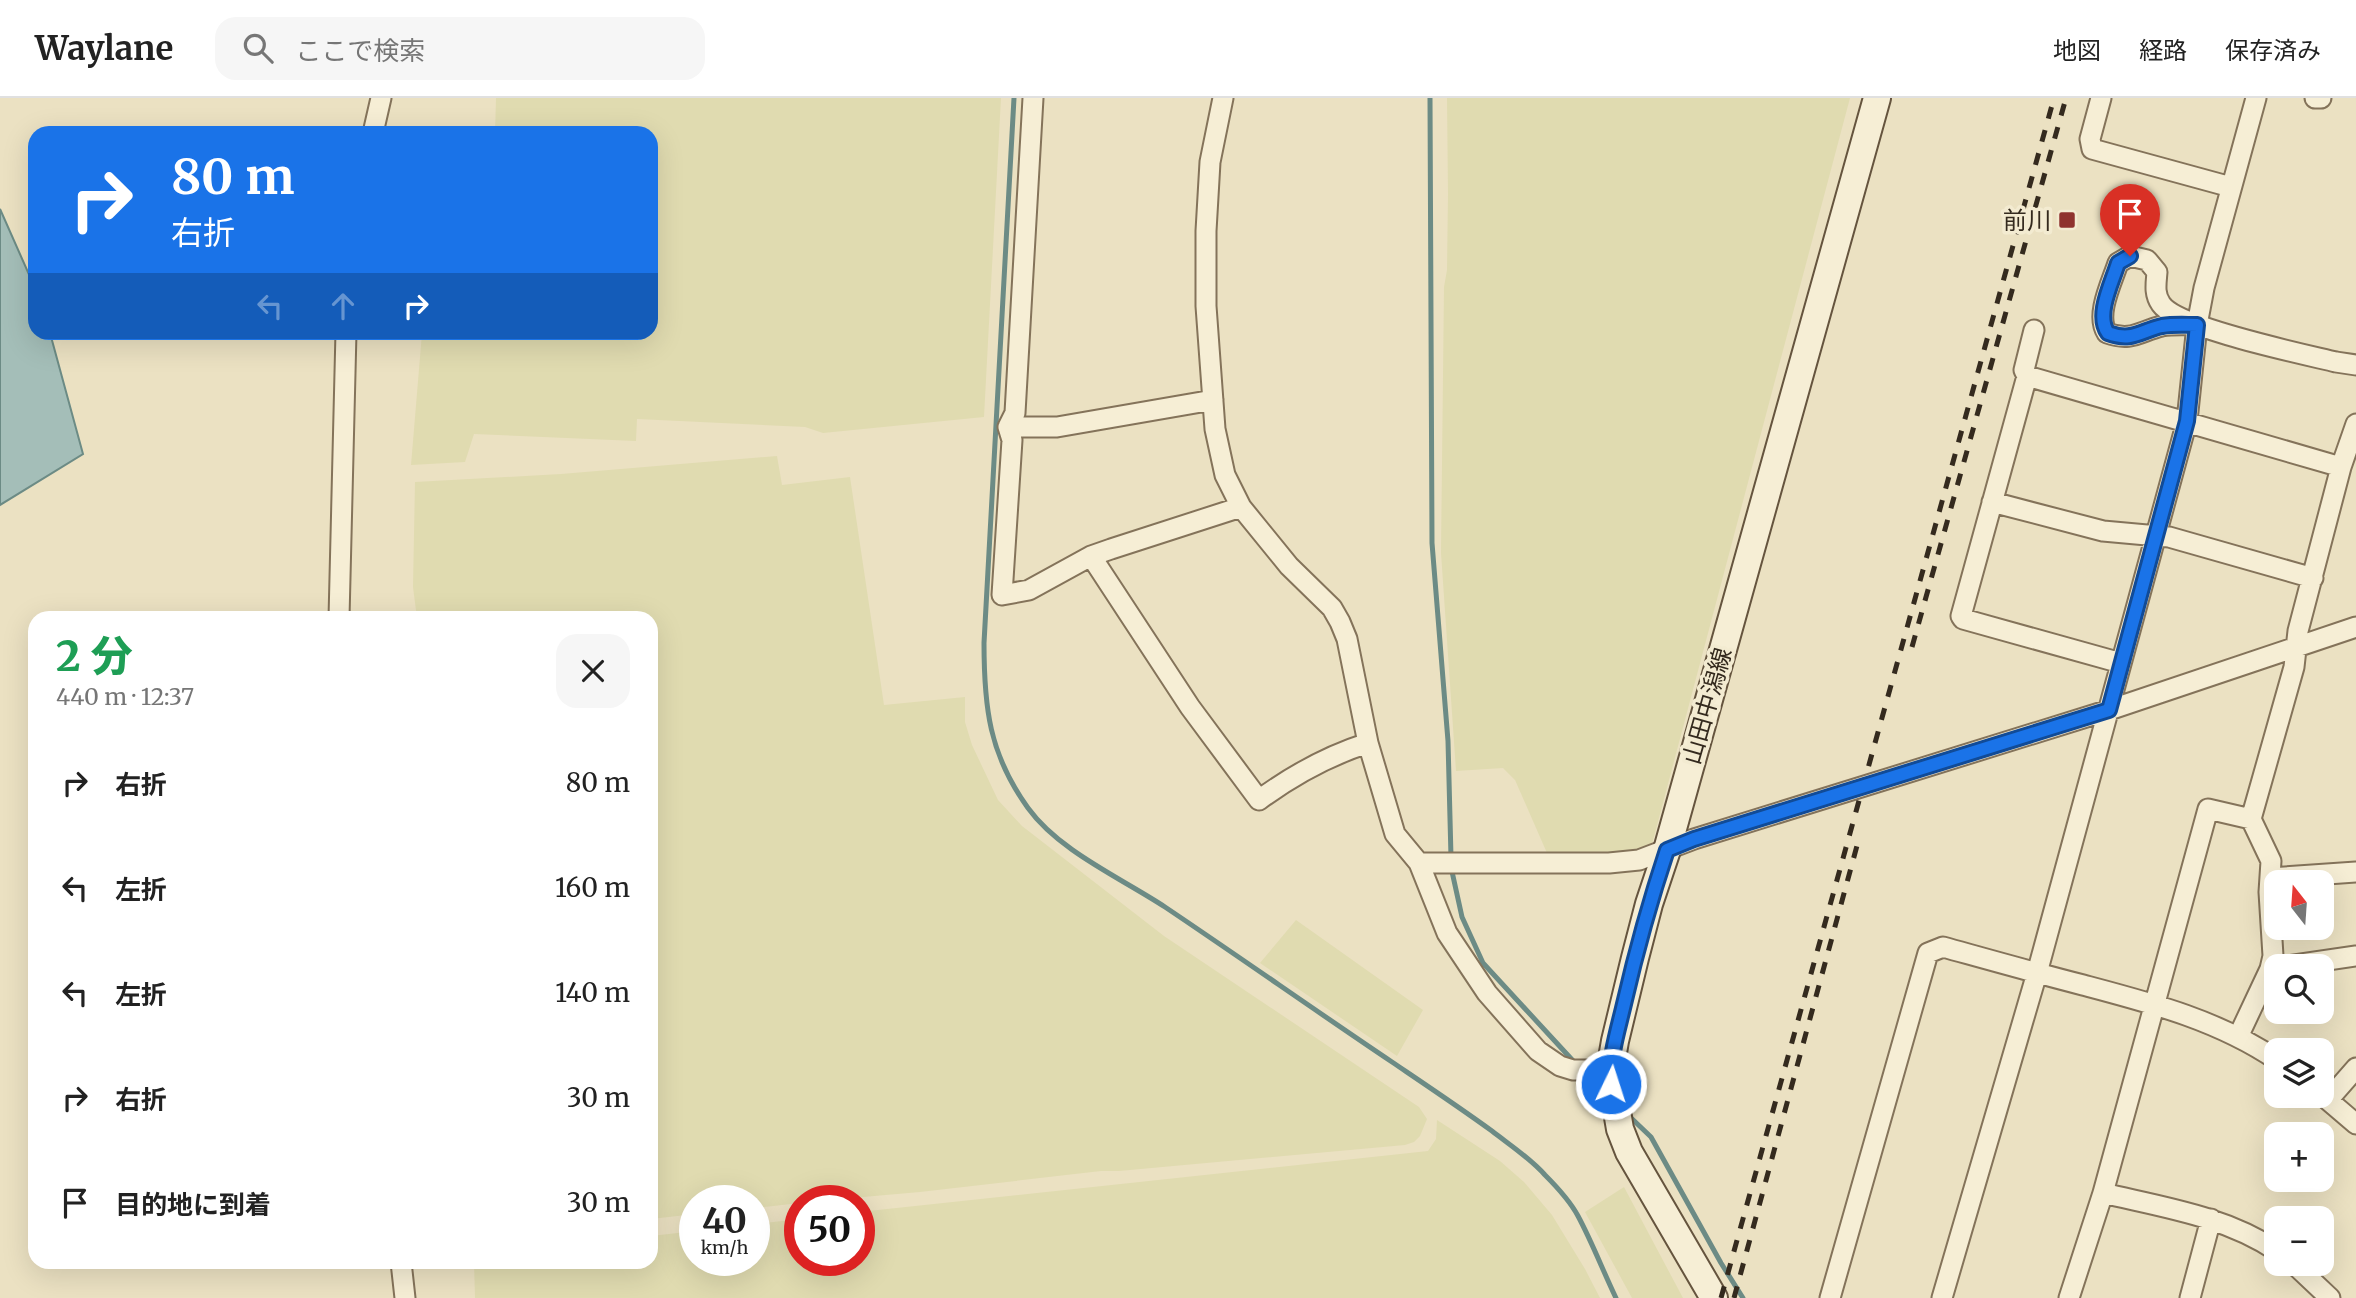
<!DOCTYPE html>
<html lang="ja">
<meta charset="utf-8">
<style>
body{margin:0;font-family:Merriweather,"Noto Sans JP",serif;background:#f6f6f6;color:#222;height:100vh;display:flex;flex-direction:column;font-size:26px;white-space:nowrap}
*{box-sizing:border-box;margin:0}
p{font-size:23px;color:#767676}
.icon{flex:none;width:38px;height:38px;fill:none;stroke:currentColor;stroke-width:2;stroke-linecap:round;stroke-linejoin:round}
.map{position:relative;flex:1;overflow:hidden}
.side{position:absolute;left:28px;top:513px;width:630px;height:658px;display:flex;flex-direction:column;background:#fff;border-radius:21px;box-shadow:0 7px 28px #0002}
.side>*{flex:none}
.guide{position:absolute;left:28px;top:28px;width:630px;height:214px;border-radius:21px;box-shadow:0 7px 28px #0002;background:#1a73e8;color:#fff;overflow:hidden}
.needle{width:46px;rotate:343deg}
.buttons{position:absolute;left:2264px;top:772px;display:grid;gap:14px}
.buttons a{display:grid;place-items:center;width:70px;height:70px;border-radius:14px;background:#fff;box-shadow:0 7px 28px #0002;font-size:35px}
.speed{position:absolute;left:679px;top:1087px;display:flex;gap:14px;font-size:35px;font-weight:700;text-align:center}
.speed>*{display:grid;place-content:center;width:91px;height:91px;border-radius:50%;background:#fff;box-shadow:0 7px 28px #0002;line-height:1}
.speed small{font-size:18px;font-weight:400}
.speed .limit{border:10px solid #d22;background:#fff;color:#111}
.pin{position:absolute;display:grid;place-items:center;width:60px;height:60px;color:#fff;margin:-72px -30px;border-radius:50% 50% 50% 0;rotate:-45deg;box-shadow:0 0 7px #0007}
.pin .icon{rotate:45deg}
.me{position:absolute;width:77px;margin:-38px;rotate:4deg;stroke-linejoin:round;filter:drop-shadow(0 0 5px #0008)}
.turn{display:flex;align-items:center;gap:24px;height:147px;padding:0 28px;font-size:32px}
.turn .icon{width:91px;height:91px;stroke-width:2.5}
.turn b{display:block;font-size:49px;line-height:60px}
.lanes{display:flex;align-items:center;height:66px;padding:0 28px;background:#0003;justify-content:center;gap:35px;direction:ltr}
.lanes .off{opacity:.35}
.round{display:grid;place-items:center;flex:none;width:74px;height:74px;border-radius:21px;background:#f6f6f6}
.overview{display:flex;align-items:center;justify-content:space-between;height:119px;padding:0 28px}
h1{font-size:42px;font-weight:800;line-height:52px;color:#1e9e55}
ul{padding:0;list-style:none}
li{display:flex;align-items:center;gap:21px;height:105px;padding:0 28px}
li div{flex:1}
li b{display:block;font-size:26px}
li em{font-style:normal}
header{display:flex;align-items:center;gap:42px;box-sizing:border-box;height:98px;padding:0 35px;background:#fff;border-bottom:2px solid #e0e0e0}
header strong{font-size:33px}
nav{display:flex;gap:38px;margin-inline-start:auto;font-size:24px}
.search{width:490px;height:63px;background:#f6f6f6;display:flex;align-items:center;gap:18px;box-sizing:border-box;padding:0 24px;border-radius:21px;color:#767676;font-size:26px}
.map>svg:first-child{display:block}
.farmland{fill:#e0dbb0}
.water{fill:#a4beb8;stroke:#6c8b85;stroke-width:2}
.lines{fill:none;stroke-linecap:round;stroke-linejoin:round}
.stream{stroke:#6c8b85;stroke-width:5}
.street-casing{stroke:#84735a;stroke-width:23}
.secondary-casing{stroke:#65543e;stroke-width:30}
.street{stroke:#f6eed5;stroke-width:19}
.secondary{stroke:#f6eed5;stroke-width:26}
.rail{stroke:#342a1e;stroke-width:5;stroke-dasharray:12 12;stroke-linecap:butt}
.route-casing{stroke:#114b97;stroke-width:18}
.route{stroke:#1a73e8;stroke-width:12}
.poi-dot{fill:#8f332e;stroke:#f3ebd1;stroke-width:2.5}
.labels{text-anchor:middle;dominant-baseline:central;stroke-width:7;stroke-linejoin:round;paint-order:stroke}
.poi-label{font-size:24px;fill:#342a1e;stroke:#f3ebd1;text-anchor:end}
.street-label{font-size:24px;fill:#342a1e;stroke:#f3ebd1}
</style>
<header>
<strong>Waylane</strong>
<div class="search"><svg class="icon" aria-label="search" viewBox="0 0 24 24"><circle cx="10" cy="10" r="6"/><path d="M15 15l6 6"/></svg>ここで検索</div>
<nav><a>地図</a><a>経路</a><a>保存済み</a></nav>
</header>
<div class="map">
<svg width="2356" height="1200" viewBox="0 0 2356 1200">
<rect width="100%" height="100%" fill="#ebe1c2"/>
<!-- farmland -->
<path class="farmland" d="M496,0h505l-17,319 -161,16 -18,-6 -168,-8 -1,22 -162,-7 -9,28 -54,3 11,-132 229,-1v-199h-156z
M1447,0h403l-199,750 -50,6 -54,-1 -32,-73 -12,-12 -47,3 -15,-218 3,-266 3,-17 1,-76z
M777,358l5,29 68,-8 34,228 81,-8v25l7,23 26,55 24,26 142,110 255,171 8,12 -7,17 -6,6 -9,3 -286,26h-18l-181,21 -91,8h-29v3l-46,5v-8h-59v14l-44,5v-601h-234l-4,-31 2,-105 146,-8z
M1296,822l127,90 -26,46 -137,-93z
M1437,1022l63,41 24,21 28,33 33,54 15,29h-1125l-1,-36h177v-26l44,-5v29h59v-36l46,-5v41h59v-48l569,-61 8,-12z
M1624,1089l59,111h-51l-47,-86z"/>
<!-- water -->
<path class="water" d="M0,111l35,79v44l15,1 33,121 -83,51z"/>
<g class="lines">
<!-- stream -->
<path class="stream" d="M1014,0l-30,545c0,64 5,111 44,165 31,43 93,70 137,99 76,51 151,104 227,155 34,23 67,45 100,69 18,14 38,27 53,44 12,12 25,26 33,41 14,26 25,55 38,82
M1430,0l2,445 16,198 3,116
M1451,769l11,50 21,46 93,101
M1588,977l16,16
M1628,1017l23,22 70,126 22,35"/>
<!-- street casing -->
<g class="street-casing">
<path id="street" d="M1033,0l-18,315 -7,14 4,13 -10,155 27,-5 62,-34 20,-7 130,-42
M1223,0l-13,64 -4,69v75l9,123 10,46 16,32 48,59 43,42 8,14 7,17 21,104 27,91 24,29 28,70 40,60 51,58 22,15 13,4h37
M2101,0l-11,41 2,10 139,38
M2315,0h6
M373,35l8,-35
M2197,227c-12,0 -23,-1 -35,1 -22,5 -30,16 -55,7 -12,-18 5,-51 11,-70l12,-7 17,4 10,12c-1,12 -3,22 4,32 16,24 142,50 175,58l20,3
M2034,232l-10,40 3,6 -66,240 2,3 158,44
M2027,278l314,91
M1008,329h49l156,-27
M1992,404l111,29 66,6 144,41
M1091,458l99,151 69,93c34,-25 68,-44 109,-57
M339,520l7,-286
M1419,765h190l30,-3 55,-21 415,-129 247,-83
M2270,780l86,-6
M2287,868l69,-10
M2238,939l32,-68 3,-13 -4,-64 2,-31 -20,-42 43,-152 4,-36 43,-164 15,-43
M2322,997l34,29
M2328,1002l28,-32
M2103,1095c59,14 122,23 174,58
M401,1164l4,36
M2294,1166l36,34
M1830,1200l98,-345 15,-6c47,13 93,26 140,38 68,18 135,35 194,75
M1942,1200l95,-325 150,-552 10,-96 7,-37 52,-190
M2069,1200l34,-105 105,-384 43,10
M2190,1200l21,-79"/>
</g>
<!-- secondary casing -->
<g class="secondary-casing">
<path id="secondary" d="M1714,1200l-85,-146 -9,-23 -10,-59 5,-29 20,-83 14,-54 18,-54 210,-752"/>
</g>
<!-- street -->
<use href="#street" class="street"/>
<!-- secondary -->
<use href="#secondary" class="secondary"/>
<!-- rail -->
<path class="rail" d="M1912,549l154,-549
M1721,1200l333,-1200
M1734,1200l124,-456"/>
</g>
<g class="lines">
<!-- route casing -->
<g class="route-casing">
<path id="route" d="M1611,986c-2,-27 7,-54 13,-80 12,-52 26,-103 43,-154l27,-11 415,-129 78,-289 10,-96c-12,0 -23,-1 -35,1 -22,5 -30,16 -54,7 -13,-18 4,-50 10,-70l12,-7"/>
</g>
<!-- route -->
<use href="#route" class="route"/>
</g>
<!-- markers -->
<rect class="poi-dot" x="2058" y="113" width="18" height="18" rx="3.5"/>
<g class="labels">
<!-- poi labels -->
<g class="poi-label">
<text x="2051" y="122">前川</text>
</g>
<!-- street labels -->
<g class="street-label">
<text transform="translate(1707 608) rotate(-74)">山田中潟線</text>
</g>
</g>
</svg>
<div class="buttons">
<a><svg class="needle" viewBox="-14 -14 28 28"><path d="M0-13l5 13h-10z" fill="#e53935"/><path d="M0 13l5-13h-10z" fill="#767676"/></svg></a>
<a><svg class="icon" aria-label="search" viewBox="0 0 24 24"><circle cx="10" cy="10" r="6"/><path d="M15 15l6 6"/></svg></a>
<a><svg class="icon" aria-label="layers" viewBox="0 0 24 24"><path d="M12 4l9 5-9 5-9-5zM3 14l9 5 9-5"/></svg></a>
<a>+</a>
<a>−</a>
</div>
<div class="speed"><div>40<small>km/h</small></div><div class="limit">50</div></div>
<div class="pin" style="left:2130px;top:158px;background:#d93025"><svg class="icon" aria-label="arrive" viewBox="0 0 24 24"><path d="M6 21V4h12l-3 4 3 4H6"/></svg></div>
<svg class="me" style="left:1611px;top:986px" viewBox="-20 -20 40 40"><circle r="17" fill="#1a73e8" stroke="#fff" stroke-width="3"/><path d="M0-11L8 9 0 5-8 9z" fill="#fff"/></svg>
<div class="guide">
<div class="turn"><svg class="icon" aria-label="right" viewBox="0 0 24 24"><path d="M7 20v-9h11M14 6l5 5-5 5"/></svg><div><b>80 m</b>右折</div></div>
<div class="lanes"><svg class="icon off" aria-label="left" viewBox="0 0 24 24"><path d="M17 20v-9H6M10 6l-5 5 5 5"/></svg><svg class="icon off" aria-label="ahead" viewBox="0 0 24 24"><path d="M12 20V5M6 11l6-6 6 6"/></svg><svg class="icon" aria-label="right" viewBox="0 0 24 24"><path d="M7 20v-9h11M14 6l5 5-5 5"/></svg></div>
</div>
<section class="side">
<div class="overview"><div><h1>2 分</h1><p>440 m · 12:37</p></div><a class="round"><svg class="icon" aria-label="close" viewBox="0 0 24 24"><path d="M6 6l12 12M18 6L6 18"/></svg></a></div>
<ul>
<li><svg class="icon" aria-label="right" viewBox="0 0 24 24"><path d="M7 20v-9h11M14 6l5 5-5 5"/></svg><div><b>右折</b></div><em>80 m</em></li>
<li><svg class="icon" aria-label="left" viewBox="0 0 24 24"><path d="M17 20v-9H6M10 6l-5 5 5 5"/></svg><div><b>左折</b></div><em>160 m</em></li>
<li><svg class="icon" aria-label="left" viewBox="0 0 24 24"><path d="M17 20v-9H6M10 6l-5 5 5 5"/></svg><div><b>左折</b></div><em>140 m</em></li>
<li><svg class="icon" aria-label="right" viewBox="0 0 24 24"><path d="M7 20v-9h11M14 6l5 5-5 5"/></svg><div><b>右折</b></div><em>30 m</em></li>
<li><svg class="icon" aria-label="arrive" viewBox="0 0 24 24"><path d="M6 21V4h12l-3 4 3 4H6"/></svg><div><b>目的地に到着</b></div><em>30 m</em></li>
</ul>
</section>
</div>
